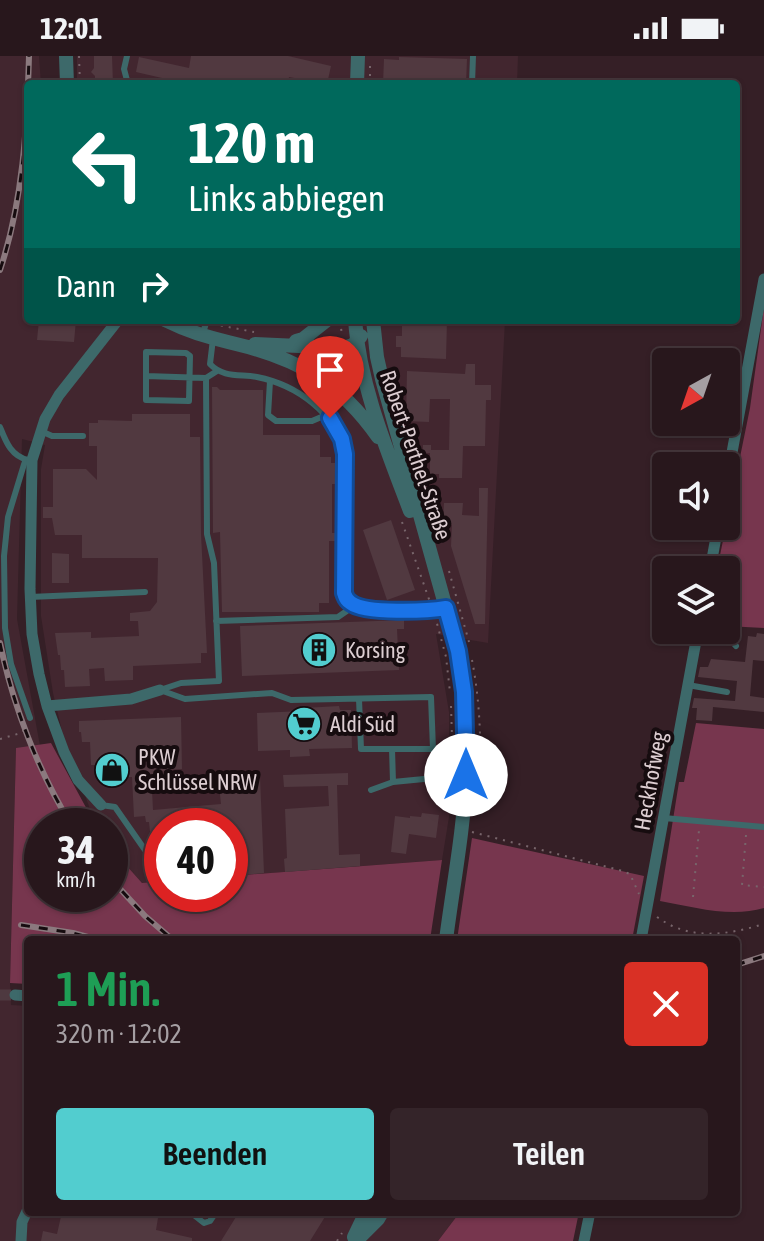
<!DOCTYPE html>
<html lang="de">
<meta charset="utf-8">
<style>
body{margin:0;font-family:"Asap Condensed",sans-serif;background:#342429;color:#f1f3f6;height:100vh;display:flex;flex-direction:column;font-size:30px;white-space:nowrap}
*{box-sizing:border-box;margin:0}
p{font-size:26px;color:#a59fa3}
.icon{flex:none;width:44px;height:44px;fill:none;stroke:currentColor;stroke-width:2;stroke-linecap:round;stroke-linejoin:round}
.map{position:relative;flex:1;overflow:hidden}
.details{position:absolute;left:24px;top:880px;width:716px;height:280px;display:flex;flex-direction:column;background:#28171c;border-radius:8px;box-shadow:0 2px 6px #0004,0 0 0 2px #44363b}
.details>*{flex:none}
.top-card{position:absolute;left:24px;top:24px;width:716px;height:244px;border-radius:8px;box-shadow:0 2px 6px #0004,0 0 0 2px #44363b;background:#00695c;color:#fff;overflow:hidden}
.needle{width:52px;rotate:220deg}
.tools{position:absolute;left:652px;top:292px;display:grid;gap:16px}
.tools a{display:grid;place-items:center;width:88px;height:88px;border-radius:8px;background:#28171c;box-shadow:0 2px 6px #0004,0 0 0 2px #44363b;font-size:40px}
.speed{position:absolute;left:24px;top:752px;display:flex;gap:16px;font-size:40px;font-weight:700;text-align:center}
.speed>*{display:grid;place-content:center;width:104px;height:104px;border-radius:50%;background:#28171c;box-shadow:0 2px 6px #0004,0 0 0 2px #44363b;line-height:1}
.speed small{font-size:20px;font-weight:400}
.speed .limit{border:12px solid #d22;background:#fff;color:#111}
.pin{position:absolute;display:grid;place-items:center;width:68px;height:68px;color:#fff;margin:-82px -34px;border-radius:50% 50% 50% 0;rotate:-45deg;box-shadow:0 0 8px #0007}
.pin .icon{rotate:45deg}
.me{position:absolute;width:88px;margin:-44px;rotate:0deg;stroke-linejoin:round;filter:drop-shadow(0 0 6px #0008)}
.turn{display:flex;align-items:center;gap:28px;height:168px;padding:0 32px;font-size:36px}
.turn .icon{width:104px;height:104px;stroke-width:2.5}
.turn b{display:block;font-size:56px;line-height:68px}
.then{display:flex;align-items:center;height:76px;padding:0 32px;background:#0003;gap:16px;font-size:30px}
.round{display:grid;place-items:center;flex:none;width:84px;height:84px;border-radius:8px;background:#342429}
.head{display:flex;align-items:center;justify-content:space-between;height:136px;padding:0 32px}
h1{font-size:48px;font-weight:600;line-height:60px;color:#1e9e55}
.action{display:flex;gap:16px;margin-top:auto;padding:16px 32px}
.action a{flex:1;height:92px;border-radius:8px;background:#52cdcf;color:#111;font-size:32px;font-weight:600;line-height:92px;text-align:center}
.action a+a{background:#342429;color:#f1f3f6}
.status{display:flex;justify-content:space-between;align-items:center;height:56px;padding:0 40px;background:#28171c;direction:ltr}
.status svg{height:22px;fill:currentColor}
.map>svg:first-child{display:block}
.built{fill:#42262f}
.green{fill:#77364e}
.building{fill:#513940}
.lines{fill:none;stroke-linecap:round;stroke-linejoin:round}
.minor-tunnel{stroke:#4e3940;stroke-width:11;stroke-dasharray:11 5.5;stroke-linecap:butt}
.path{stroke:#78656b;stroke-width:2;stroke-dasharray:2 6;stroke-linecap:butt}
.service{stroke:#3d696a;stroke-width:6}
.minor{stroke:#3d696a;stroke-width:11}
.tertiary{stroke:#3d696a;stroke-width:14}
.rail-casing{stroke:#8b797e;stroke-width:6}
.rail{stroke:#160c0f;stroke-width:3;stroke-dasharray:9;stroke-linecap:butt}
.route-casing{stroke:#114b97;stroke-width:20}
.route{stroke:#1a73e8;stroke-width:14}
.labels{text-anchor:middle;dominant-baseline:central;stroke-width:8;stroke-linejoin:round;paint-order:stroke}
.street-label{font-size:22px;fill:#dccdd1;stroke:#160c0f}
.poi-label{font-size:22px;fill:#dccdd1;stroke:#160c0f;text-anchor:start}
</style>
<div class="status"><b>12:01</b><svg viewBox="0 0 49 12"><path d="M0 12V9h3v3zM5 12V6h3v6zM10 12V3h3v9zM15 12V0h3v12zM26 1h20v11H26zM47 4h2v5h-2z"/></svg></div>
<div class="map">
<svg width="764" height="1185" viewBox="0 0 764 1185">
<rect width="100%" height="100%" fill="#351f26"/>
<!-- built -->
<path class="built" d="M0,0h39l2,28h-13v236h477l-17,323 -52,-9 13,78v105l-7,43 -212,16v-50h-68v55l-20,2 -32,-36v-21h-14l-34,-95 -9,-38 -12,-77v-147l4,-24 -23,-6 -5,180 23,127 -24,3 -6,234 1,22 17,1v206h432l-22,29h-438z
M77,0h441l-1,28h-440z"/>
<!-- green -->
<path class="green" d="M764,251v321l-38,-2v-56h-9l33,-162z
M696,667l68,6v179c-33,10 -71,-1 -104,-7l19,-119h5z
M51,687l45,83h-54v68h68v-47l32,36 20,-2v13h68v-18l212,-16 -12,80h-402v44l-18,-1 6,-235z
M472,782l172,38 -12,64h-175z
M460,1156h119l-6,29h-135z"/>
<!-- building -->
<path class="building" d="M94,0h18l1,28h-18v-8l-4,-4 3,-4z
M191,0h97l43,10 -4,18 -38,-7 -1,7h-100l-52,-12 3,-15 50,11z
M399,1l68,2 -1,25h-83l1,-25 15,1z
M39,264h37l-2,22 -37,-2z
M402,264h45l-1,39 -45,-2v-10h-5v-11h6z
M466,308h9v21h16v15h-5l-1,46h-22l-1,32h-23v-4h-9v-21h-7v-8h8v5h18l1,-51h-20l-1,23 -23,-1 1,-50 58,3z
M212,331h5l3,3h43v45h57v22h11v6h4v21h-3v49h6v8h-9v62h-10v9h-97l-2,-80 -7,1z
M132,358h58v23h10l1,97 6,119h-6v10l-68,3v14l-28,1 -1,-13 -15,1 1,17 -25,1 -1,-17h-3l-1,-15h-2l-3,-22 36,-1v6l48,-2 -1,-15h-8v-8l20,-2 7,-9 1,-44h-76v-23h-27l-3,-17h-9v-11h10v-38h33l11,11v-34h-8v-23h9v-3l34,1z
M479,432h9l-3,136h-10l-24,-78 1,-21 -9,-1 1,-21h19l-1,12 17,1z
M391,464l24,70 -28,10 -24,-70z
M52,497l17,1v29h-17z
M404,564v9h-7l2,41 -157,6 -2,-50z
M757,577l7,1v27l-11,-1 -3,36 14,2v14l-51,-5 -1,14 -16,-1 1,-12h-5l2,-10 41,3 2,-20 -39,-4 2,-10h8l3,-8 34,3 3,-26 8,1z
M339,650l1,4h11l1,38 -43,1 1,7 -20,1v-7l-32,1 -1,-38 47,-2v-3z
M181,661l1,52 -17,1 1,19 -14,1 1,20 68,-6 -2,-19 -20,2 -1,-8 62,-2 4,96 -34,3v-21l9,-1 -9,-21v-7h-2l-4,-10 -63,5 1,20h-11l-2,-19h-3l-1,-6 -11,1 -2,-40 -32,1v-13h-9l-1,-23h-8l-1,-10h-2v-11z
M348,717v12h-11l2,70 21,-1v12l-75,6 -1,-13 3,-1 -2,-49 44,-3 -1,-20 -44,1 -1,-12z
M422,757l17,2 -3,23 -27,-4 -3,20 -15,-2 4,-36 15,2v-2l11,1z
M62,1156h97l-3,18 36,8v3h-151l2,-10 14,3z
M239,1156h89l-18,29h-89z"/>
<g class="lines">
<!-- minor-tunnel -->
<path class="minor-tunnel" d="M0,939h15"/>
<!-- path -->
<path class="path" d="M79,0l1,28
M370,28v-19
M340,265l2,14
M213,268l41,8
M341,322l2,-17
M402,466l28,80
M449,515l20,71
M435,560l11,41 4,35
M472,604c9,46 11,103 4,149
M451,650l2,62
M0,683l21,-6 6,-6
M472,776l147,38 11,4 9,20
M746,779l-4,50 22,2
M693,841l6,-67
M657,861c33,24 70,18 107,7
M337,1185l5,-8"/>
<!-- service -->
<path class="service" d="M127,0l-3,13 4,15
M472,28l1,-28
M202,280l5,-16
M213,283l-3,25c13,14 30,10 47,13 40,8 79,36 88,77l-1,139c2,5 2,7 6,10 15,11 77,8 96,5
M146,320v24l43,1 1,-45 -4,-3 -40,-1v24l60,2 11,-7
M270,325l-2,34 8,6h36l14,-6
M0,371c6,15 11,29 28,33
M41,375l11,5h31
M25,405l-17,56 -4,39 1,72 6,36 19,54
M30,541l115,-5
M216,565l122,-4 16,-11
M722,574l14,16
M688,629l39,7
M160,634l25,9 87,-6 19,7 140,-3 2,52h-72l-2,-50
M160,634l21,-7 38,-2 -5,-118 -7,-29 -1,-156
M392,693l1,33
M371,734l22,-8 72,-7
M101,749l14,2 30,43 17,-1
M664,762l100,9
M190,1156l14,11 6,-2 6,-9"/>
<!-- minor -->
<path class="minor" d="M726,429l38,-206
M710,514l8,-44
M47,650l84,-7 29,-9
M101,749l-23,-25 -14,-28 -17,-46 -8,-32 -7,-40 -2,-45 2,-129 13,-41 14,-24 59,-75
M641,884l57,-310
M15,939l13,1
M21,1185l1,-19 6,-13
M584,1185l6,-29"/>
<!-- tertiary -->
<path class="tertiary" d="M66,0l1,28
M357,28l1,-28
M165,264c26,13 44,17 71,24 63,15 104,39 142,93
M355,264c5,66 32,130 55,191
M373,264l4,37 5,22 76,272c6,41 9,82 8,123 -2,56 -13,111 -20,166
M296,285l7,-2 24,-19
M255,288l88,4 10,-3 8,-9
M354,1181l12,-25
M356,1185l22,-22 4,-7"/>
<!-- rail casing -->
<g class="rail-casing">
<path id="rail" d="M0,214c23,-69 27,-142 29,-214
M0,587c13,63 38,128 72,183
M110,822l35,38 28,24
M21,869l52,8 26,7
M736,909l28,-9"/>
</g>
<!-- rail -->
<use href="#rail" class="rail"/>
</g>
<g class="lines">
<!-- route casing -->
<g class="route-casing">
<path id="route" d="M330,362l12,21 3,15 -1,139c2,5 2,7 7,10 14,11 77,8 95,5l12,43 6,41 2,83"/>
</g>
<!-- route -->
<use href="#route" class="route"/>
</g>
<!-- icons -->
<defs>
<g id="building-disc" transform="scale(1.8)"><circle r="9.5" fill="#52cdcf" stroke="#160c0f"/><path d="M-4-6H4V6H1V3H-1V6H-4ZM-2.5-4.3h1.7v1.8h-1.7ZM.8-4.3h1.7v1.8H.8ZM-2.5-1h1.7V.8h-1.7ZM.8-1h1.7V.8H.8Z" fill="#111"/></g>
<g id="supermarket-disc" transform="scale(1.8)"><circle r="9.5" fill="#52cdcf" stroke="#160c0f"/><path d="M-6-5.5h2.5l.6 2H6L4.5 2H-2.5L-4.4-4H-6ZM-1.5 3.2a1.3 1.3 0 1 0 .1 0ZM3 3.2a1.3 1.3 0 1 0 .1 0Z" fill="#111"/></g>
<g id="shop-disc" transform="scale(1.8)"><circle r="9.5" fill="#52cdcf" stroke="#160c0f"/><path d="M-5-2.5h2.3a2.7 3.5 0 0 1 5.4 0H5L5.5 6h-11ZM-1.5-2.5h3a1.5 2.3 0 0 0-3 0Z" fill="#111"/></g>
</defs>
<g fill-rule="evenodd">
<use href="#building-disc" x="319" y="594"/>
<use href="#supermarket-disc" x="304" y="668"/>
<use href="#shop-disc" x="112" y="714"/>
</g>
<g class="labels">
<!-- street labels -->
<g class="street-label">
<text transform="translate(416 399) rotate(71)">Robert-Perthel-Straße</text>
<text transform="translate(650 725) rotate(-80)">Heckhofweg</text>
</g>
<!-- poi labels -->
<g class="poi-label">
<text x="345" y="594">Korsing</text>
<text x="330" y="668">Aldi Süd</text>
<text x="138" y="701">PKW<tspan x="138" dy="25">Schlüssel NRW</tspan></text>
</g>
</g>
</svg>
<div class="tools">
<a><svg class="needle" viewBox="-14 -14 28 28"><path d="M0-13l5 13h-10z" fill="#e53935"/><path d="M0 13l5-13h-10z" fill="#a59fa3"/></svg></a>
<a><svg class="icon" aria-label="sound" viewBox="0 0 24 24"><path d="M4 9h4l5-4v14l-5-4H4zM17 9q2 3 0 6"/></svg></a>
<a><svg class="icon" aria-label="layers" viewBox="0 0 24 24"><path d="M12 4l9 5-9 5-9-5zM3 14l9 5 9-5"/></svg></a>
</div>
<div class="speed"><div>34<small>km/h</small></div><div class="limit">40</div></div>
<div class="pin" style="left:330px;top:362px;background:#d93025"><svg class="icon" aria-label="arrive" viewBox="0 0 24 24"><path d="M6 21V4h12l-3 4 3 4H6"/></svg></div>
<svg class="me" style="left:466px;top:719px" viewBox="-20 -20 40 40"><circle r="19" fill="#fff"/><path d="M0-13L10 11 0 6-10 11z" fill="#1a73e8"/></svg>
<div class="top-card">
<div class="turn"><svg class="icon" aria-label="left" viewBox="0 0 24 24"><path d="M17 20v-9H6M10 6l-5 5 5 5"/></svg><div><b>120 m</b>Links abbiegen</div></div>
<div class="then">Dann<svg class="icon" aria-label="right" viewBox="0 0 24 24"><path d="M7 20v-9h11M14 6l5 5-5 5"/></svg></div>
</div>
<section class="details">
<div class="head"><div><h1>1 Min.</h1><p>320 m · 12:02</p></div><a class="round" style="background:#d93025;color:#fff"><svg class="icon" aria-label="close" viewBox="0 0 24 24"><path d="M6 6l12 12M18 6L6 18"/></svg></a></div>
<div class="action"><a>Beenden</a><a>Teilen</a></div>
</section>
</div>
